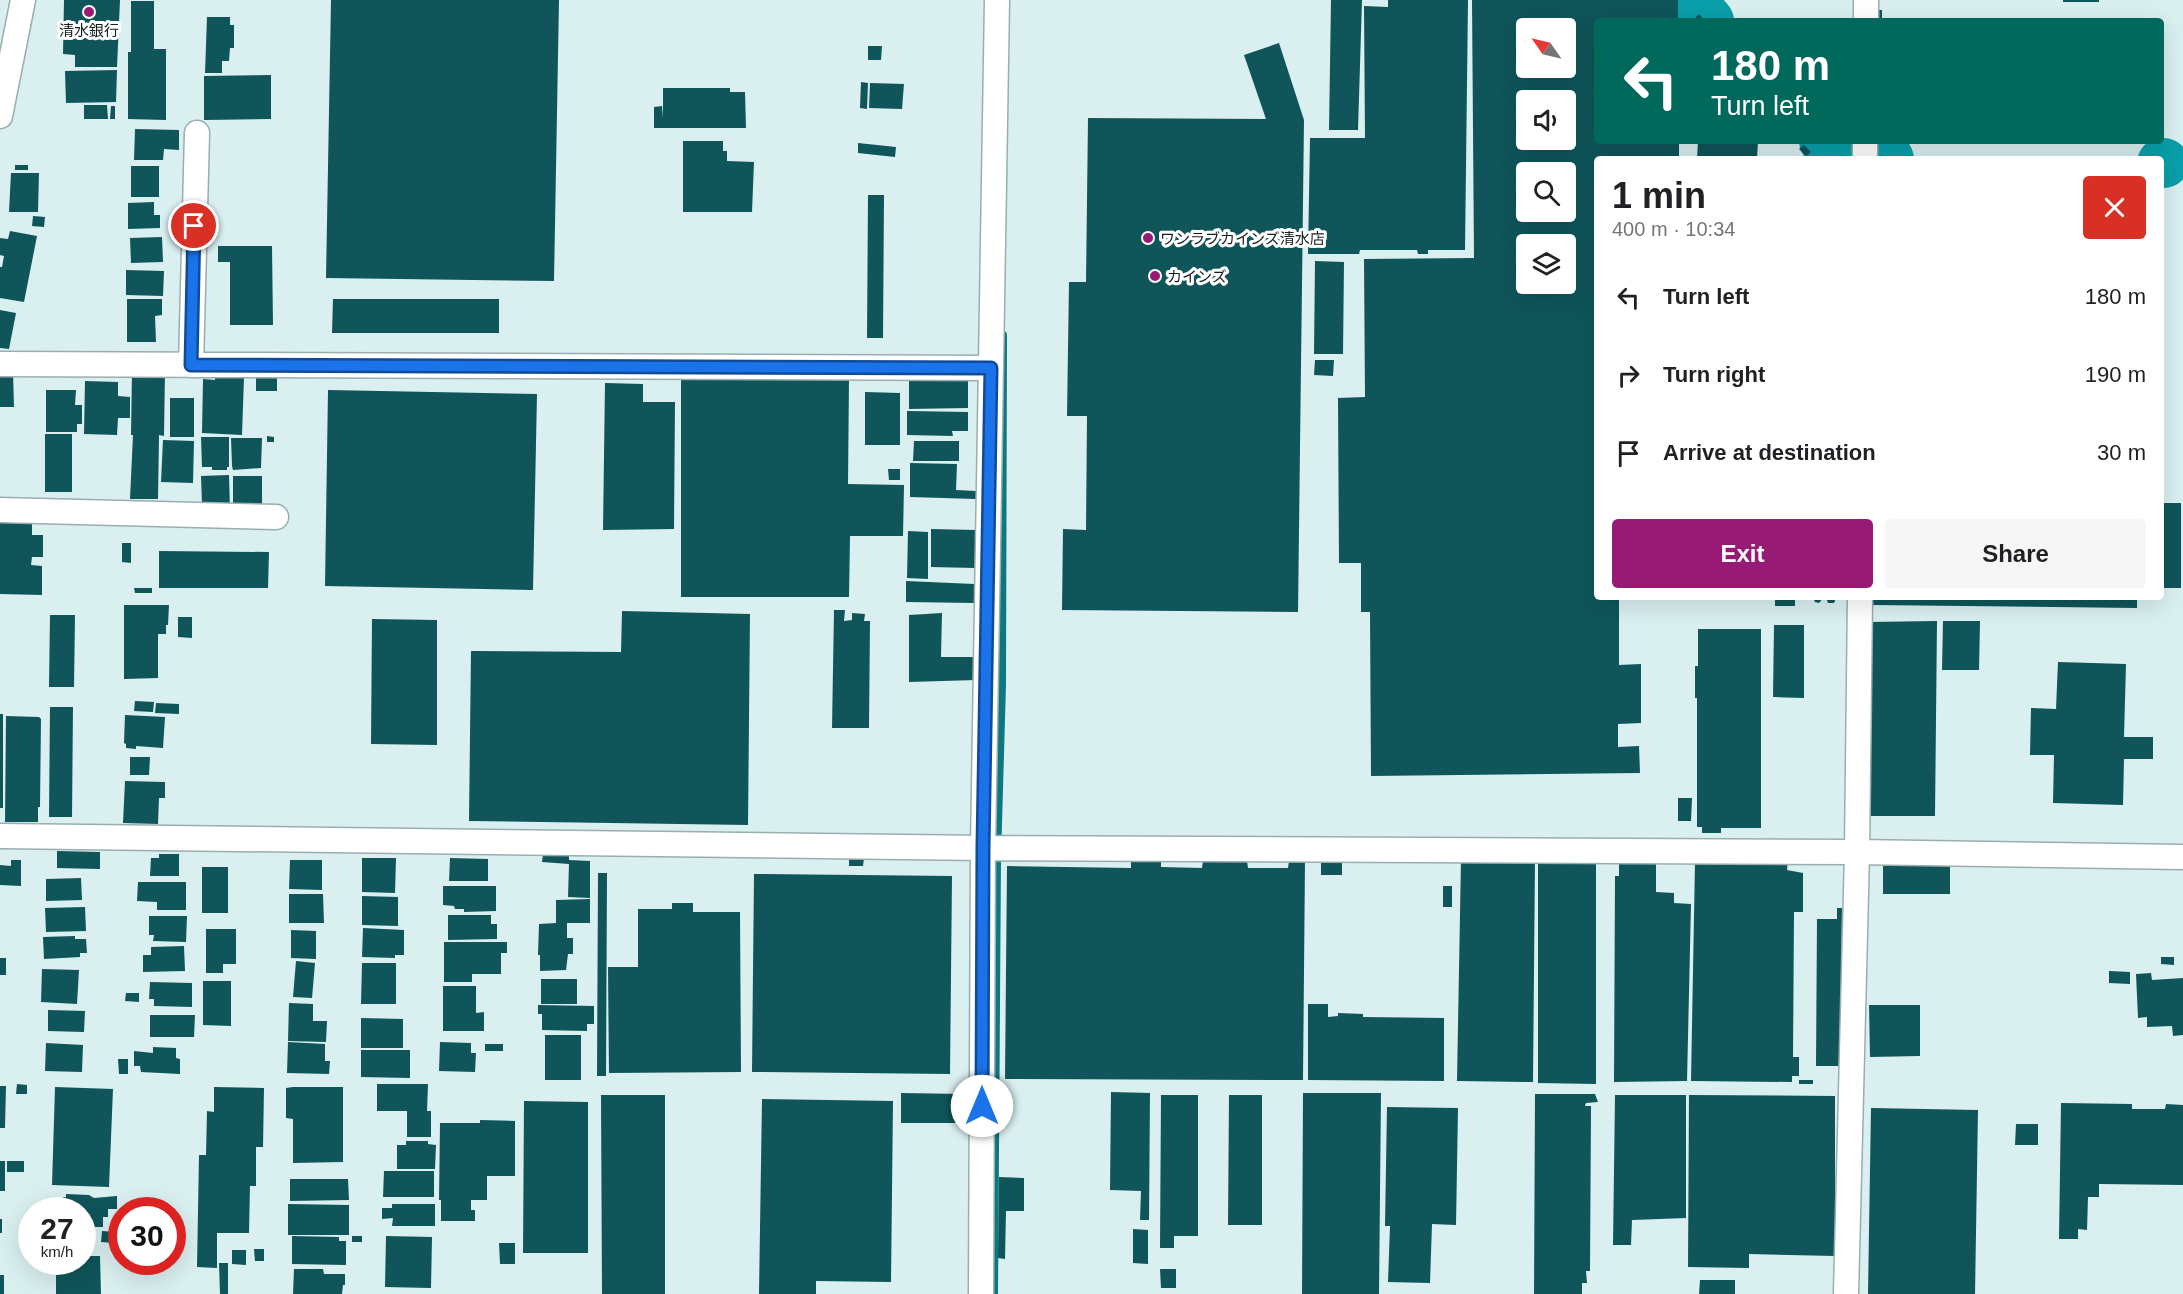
<!DOCTYPE html>
<meta charset="utf-8">
<style>
body{margin:0;font-family:Arial,"Noto Sans JP",sans-serif;background:#f6f6f6;color:#202124;height:100vh;display:flex;flex-direction:column;font-size:22px;white-space:nowrap}
*{box-sizing:border-box;margin:0}
p{font-size:20px;color:#757577}
.icon{flex:none;width:33px;height:33px;fill:none;stroke:currentColor;stroke-width:2;stroke-linecap:round;stroke-linejoin:round}
.map{position:relative;flex:1;overflow:hidden}
.details{position:absolute;left:1594px;top:156px;width:570px;height:444px;display:flex;flex-direction:column;background:#fff;border-radius:6px;box-shadow:0 6px 24px #0002}
.details>*{flex:none}
.top-card{position:absolute;left:1594px;top:18px;width:570px;height:126px;border-radius:6px;box-shadow:0 6px 24px #0002;background:#00695c;color:#fff;overflow:hidden}
.needle{width:39px;rotate:304deg}
.buttons{position:absolute;left:1516px;top:18px;display:grid;gap:12px}
.buttons a{display:grid;place-items:center;width:60px;height:60px;border-radius:6px;background:#fff;box-shadow:0 6px 24px #0002;font-size:30px}
.speed{position:absolute;left:18px;top:1197px;display:flex;gap:12px;font-size:30px;font-weight:700;text-align:center}
.speed>*{display:grid;place-content:center;width:78px;height:78px;border-radius:50%;background:#fff;box-shadow:0 6px 24px #0002;line-height:1}
.speed small{font-size:15px;font-weight:400}
.speed .limit{border:9px solid #d22;background:#fff;color:#111}
.pin{position:absolute;display:grid;place-items:center;width:51px;height:51px;color:#fff;margin:-26px;border:3px solid #fff;border-radius:50%;box-shadow:0 2px 6px #0007}
.me{position:absolute;width:66px;margin:-33px;rotate:0deg;stroke-linejoin:round;filter:drop-shadow(0 0 4px #0008)}
.turn{display:flex;align-items:center;gap:21px;height:126px;padding:0 18px;font-size:27px}
.turn .icon{width:78px;height:78px;stroke-width:2.5}
.turn b{display:block;font-size:42px;line-height:51px}
.round{display:grid;place-items:center;flex:none;width:63px;height:63px;border-radius:6px;background:#f6f6f6}
.overview{display:flex;align-items:center;justify-content:space-between;height:102px;padding:0 18px}
h1{font-size:36px;font-weight:700;line-height:45px}
.cta{display:flex;gap:12px;margin-top:auto;padding:12px 18px}
.cta a{flex:1;height:69px;border-radius:6px;background:#971b74;color:#fff;font-size:24px;font-weight:700;line-height:69px;text-align:center}
.cta a+a{background:#f6f6f6;color:#202124}
ul{padding:0;list-style:none}
li{display:flex;align-items:center;gap:18px;height:78px;padding:0 18px}
li div{flex:1}
li b{display:block;font-size:22px}
li em{font-style:normal}
.map>svg:first-child{display:block}
.lines{fill:none;stroke-linecap:round;stroke-linejoin:round}
.stream{stroke:#0d7880;stroke-width:8}
.river{stroke:#099faa;stroke-width:50}
.building{fill:#0f555a;fill-rule:evenodd}
.minor-casing{stroke:#9aaeaf;stroke-width:27}
.minor{stroke:#fff;stroke-width:24}
.route-casing{stroke:#114b97;stroke-width:15}
.route{stroke:#1a73e8;stroke-width:10}
.poi-dot{fill:#971b74;stroke:#fff;stroke-width:2}
.labels{text-anchor:middle;dominant-baseline:central;stroke-width:6;stroke-linejoin:round;paint-order:stroke}
.poi-label{font-size:15px;fill:#151c1d;stroke:#fff;text-anchor:start}
</style>
<div class="map">
<svg width="2183" height="1294" viewBox="0 0 2183 1294">
<rect width="100%" height="100%" fill="#d9eff0"/>
<g class="lines">
<!-- stream -->
<path class="stream" d="M994,1294l3,-435 5,-175 1,-349"/>
<!-- river -->
<path class="river" d="M1690,0l19,21
M1824,141c24,22 33,18 65,18
M2162,163h2"/>
</g>
<!-- building -->
<path class="building" d="M64,0h56l-3,67h-42v-12l-12,-1z
M331,0h228l-5,281 -228,-3z
M1331,0h31l-4,130h-29z
M1388,0h80l-3,250h-37v4h-10l-1,-4h-57l-1,4h-51l2,-116h55l-1,-132 24,1z
M1472,0h206v21h-80v120h81v18h-81v438h21v68l22,-1v59l-23,1v23l21,-1 1,27 -269,3 -1,-164h-9v-49h-22l-1,-165 27,-1 -1,-138 110,-1zM1527,28h39v40h-39zM1527,100h39v40h-39zM1527,172h39v40h-39zM1527,244h39v40h-39z
M2063,0h36v2h-36z
M131,1h23v48h12v71l-38,-1v-67h3z
M1876,10h6v11h-6z
M1699,14l6,7h-13z
M207,17h23v8h4v23h-4l-1,13h-7v12h-17z
M1279,43l25,77 -6,492 -236,-2 1,-81 23,1 1,-114h-20l2,-134h17l2,-164 178,1 -22,-64z
M868,46h14l-1,14h-13z
M117,70l-1,32 -50,1 -1,-32z
M271,75v44l-67,1v-44z
M861,82l7,1 -1,26 -7,-1z
M870,83l34,1 -2,25 -33,-1z
M663,88h67v4h15l1,36h-92v-21l8,-1 1,12z
M84,105h23l1,14h-24z
M111,106h4v13h-5z
M135,129l44,1v20l-15,-1 -1,11h-29z
M683,141h40v10h4v10l27,1 -2,50h-69z
M1698,141h60l-1,18h-60z
M858,143l38,4 -1,10 -37,-4z
M1804,145l7,7 -5,4 -7,-7z
M15,165h13v5h-13z
M131,166h28v31h-28z
M11,173h28l-1,39h-29z
M868,195h16l-1,143h-16z
M154,202v13h6v13l-32,1v-26z
M33,216l12,1 -1,10 -12,-1z
M10,231l27,5 -13,66 -24,-4v-31h2l2,-11 -4,-1v-17l8,1z
M162,237l1,25 -32,1 -1,-25z
M218,246h54l1,79h-43v-63h-12z
M1315,261l29,1 -1,92h-29z
M126,270l38,1 -1,25 -37,-1z
M127,299h35v16l-7,1 1,26h-29z
M333,299h166v34h-167z
M0,310l16,3 -7,36 -9,-1z
M1315,360h19l-1,16 -19,-1z
M132,371l33,1 -1,64 -5,-1 -1,64h-28l3,-64h-2z
M13,372l1,35h-14v-34z
M256,375h21v16h-21z
M215,377h29l-2,58 -40,-2 1,-54 12,1z
M681,378l168,1 -1,105 56,1 -1,51h-53l-1,61h-168z
M909,380l59,1v27l-59,1z
M85,381l33,1v14l12,1v21h-12l-1,17 -33,-1z
M605,383l38,1v18h32l-1,127 -71,1z
M46,390h30l-1,15h7v19h-5v8h-31z
M328,390l209,4 -4,196 -208,-4z
M865,392l35,1v52h-35z
M170,398h24v39h-24z
M907,411l61,1v19h-16l1,5 -46,-1z
M45,434h27v58h-27z
M267,436l7,1v5h-7z
M201,437h28v30h-2v3h-15v-3h-10z
M231,438h31l-1,30 -28,2 -1,-4z
M163,440l31,1 -1,42 -32,-1z
M914,441h45v20h-46z
M910,463l47,1 -1,26 20,1v8l-66,-2z
M888,469h12v11h-11z
M229,475l1,34 -28,-4 -1,-29z
M233,476h29v30l-29,4z
M2162,503h19v85h-19z
M0,517l32,1v17h11v22h-11l-1,8 11,1v29l-42,-1z
M931,529l45,1v38l-45,-1z
M908,531l20,1v47l-21,-1z
M122,543h9v20l-9,-1z
M159,551l110,1 -1,36h-109z
M906,581l68,3v19l-68,-1z
M134,588h18v5h-17z
M1775,597h20v9h-20z
M1813,597h11l-5,6 -4,-1z
M1826,597h10v1l-2,5h-6z
M1872,597h265v11l-265,-3z
M124,605h45l-1,20h-2v9h-8v44l-34,1z
M834,610h11l-1,11 8,-1v-7l13,1 -1,7h6l-1,107h-37z
M622,611l128,3 -2,211 -279,-4 2,-170 150,1z
M942,613l-1,44h35v23l-67,2v-67z
M50,615h25l-1,72h-25z
M178,617h14v21l-14,-1z
M372,619l65,1v125l-66,-1z
M1937,621l-2,195h-68l1,-194z
M1943,621h37l-1,49h-37z
M1774,625h30v73l-31,-1z
M1698,629h63v199h-40v5h-19v-6h-5v-129h-2v-32h3z
M2058,662l68,2 -2,73h29v22h-29l-1,46 -70,-2 1,-48h-24l1,-47 25,1z
M135,701l19,1 -1,10 -19,-1z
M156,703l23,1v10l-24,-1z
M50,707h23l-1,110h-23z
M0,714h3v94h-3z
M125,715l40,2 -2,31 -27,-2v3l-10,-1v-4l-2,-1z
M6,716l33,1 2,2 -1,88h-2v15h-33z
M130,757h20l-1,18h-19z
M125,781l40,1v16h-6l-1,26 -35,-1z
M1678,798h14l-1,23h-13z
M57,851l43,1v17l-43,-1z
M159,854h20v22h-29l1,-18h8z
M543,854l26,2v4l21,1v37l-22,-1 1,-33 -27,-2z
M849,857l15,1 -1,8h-14z
M362,858h34l-1,35 -33,-1z
M450,858l38,1v22h-39z
M1461,859l74,1 -2,222 -76,-1z
M11,860h10v26l-21,-1v-20l11,1z
M290,860h32v30l-33,-1z
M1321,860h21v15h-21z
M1131,861l30,1v5l41,1 1,-7h44l1,7h40l1,-7h16l-2,219 -298,-1 2,-213 124,2z
M1788,861l-1,9 16,3v39h-9l-1,145h6v19h-7v6l-101,-1 4,-219z
M1619,862h37v30l18,1v10l17,1 -4,177 -73,1 1,-206h4z
M1538,864h58v220l-58,-1z
M1883,866h67v28h-67z
M202,867h26v46h-26z
M598,873h9l-1,203h-9z
M754,874l198,2 -2,198 -198,-2z
M81,878l1,22 -36,1v-22z
M138,882h48v28h-29v-8l-20,-1z
M443,886h53v25l-32,1v-3h-9l-1,-3 -11,-1z
M1443,886h9v21h-9z
M289,894h34l1,29h-35z
M362,896l36,1v29l-36,-1z
M590,899v24h-23v15h6v16h-5l-2,16 -26,1v-16h-2l1,-31 17,-1v-23z
M672,903h21v9h47l1,160 -132,1 -1,-106h30v-58h34z
M85,907l1,24 -40,1 -1,-24z
M1837,908h5l-2,158h-24l1,-147h20z
M448,915h43v9h6v15l-49,1z
M149,916h38l-1,26 -33,-1 1,-6h-5z
M363,928l41,2v25h-9v3l-33,-1z
M206,929h30v35h-13v9h-17z
M291,930l25,1v28l-25,-1z
M75,936v3h11l1,14h-7v4l-36,2 -1,-22z
M444,942h63v11h-6v21h-29v8h-28z
M184,946l1,25 -42,1v-17h8v-8z
M2161,957h13v8l-13,-1z
M0,958h6v17h-6z
M296,961l19,2 -3,35 -19,-1z
M362,963h34v41h-35z
M42,969l37,1 -2,34 -36,-2z
M2109,971l21,1v12l-21,-1z
M2151,973l1,7 31,-2v57l-10,1 -1,-10 -25,1v-10l-9,1 -2,-44z
M541,979h36v25h-36z
M203,981h28v45l-28,-1z
M150,982l42,1v24l-38,-1v-7h-5z
M443,986h33v27l8,-1v19h-41z
M126,993h13v9l-14,-1z
M289,1003l24,1v17h14l-1,21 -38,-1z
M1308,1004h20v13l10,-1v-3l25,1v3l81,1v63l-136,-1z
M538,1005l56,1v18h-7v7l-45,-1v-16h-4z
M1869,1005h51v51l-50,1z
M48,1010l37,1 -1,21 -36,-1z
M150,1015h45l-1,22h-44z
M361,1018l42,1v29h-42z
M545,1035h36v45h-36z
M288,1042l37,2v17h5l-1,13 -42,-1z
M440,1042l31,1v10h5l-1,19 -36,-1z
M46,1043l37,2 -1,27 -37,-1z
M485,1044h18v7h-18z
M153,1047l23,1v10l4,1v15l-39,-2 -1,-6h-6v-15l19,2z
M361,1050h49v28l-49,-1z
M118,1059h10v15h-9z
M1799,1080h14v4h-14z
M17,1084l10,1v9h-11z
M377,1084h51l-1,27h4v26h-24v-26h-30z
M0,1086h6l-1,42h-5z
M55,1087l58,2 -4,98 -57,-2z
M214,1087l50,1 -1,59h-7v39h-6l-1,47h-32v35l-20,-1 2,-112h7l1,-44 7,1z
M293,1087h50v75l-50,1v-44l-7,-1v-30z
M1111,1092l39,1 -1,127h-9l1,-29 -31,-1z
M901,1093l63,1v29h-63z
M1303,1093h78l-2,201h-77z
M1535,1094h60l3,8 -12,1 -1,3h6l-1,165h-4l1,12h-5v11h-48z
M601,1095h64v199h-63z
M1161,1095h37v141h-24v12h-14z
M1229,1095h33v130h-34z
M1615,1095h71v123l-54,2 -1,25h-18z
M1689,1095l146,1v160l-86,-2v14l-61,-1z
M762,1099l131,2 -2,181 -75,-1v13h-57z
M524,1101l64,1v151h-65z
M2061,1103l71,1v5h33l1,-5 17,1v80l-84,-1v13h-11l-1,33 -9,-1v10h-19z
M1387,1107l71,1 -2,117 -24,-1 -2,59 -42,-1 2,-56h-5z
M1871,1108l107,2 -3,184h-107z
M480,1120l35,1v55h-28v24h-16v10h4v11h-34v-21h-2l1,-77h40z
M2016,1124h22v21h-23z
M406,1141h22v3l8,1 -1,24h-38v-24h9z
M0,1161h5v30h-5z
M7,1161h17v11h-17z
M384,1171h50v26h-51z
M999,1177l25,1v33h-18l-1,48 -7,-1z
M290,1179h58l1,21 -59,1z
M66,1194l23,1 5,3 23,-2v13h-9v8h-5v10h-21v-17h-19v-13h3z
M288,1204l61,1v30h-61z
M392,1204h43v22h-43l1,-8 -11,1v-11h10z
M0,1219h2v14h-2z
M1133,1229l15,1v34l-15,-1z
M102,1231l14,1 -2,11 -13,-1z
M292,1236l47,1v4h7v24l-54,-1z
M352,1236h10v6h-10z
M386,1236l46,1 -1,51 -46,-1z
M499,1243h16v21h-15z
M254,1249h10v12h-9z
M232,1250h14v15l-14,-1z
M82,1256h18l1,38h-45v-32h26z
M219,1263h9v31h-8z
M294,1269h29l1,5h21v11h-2l-1,9h-49z
M1160,1269h16v19h-15z
M0,1275h4v19h-4z
M1700,1280h35v14h-36z"/>
<g class="lines">
<!-- minor casing -->
<g class="minor-casing">
<path id="minor" d="M1866,21v-21
M0,116l23,-116
M1865,159v-18
M0,364l991,4
M191,365l6,-232
M0,510l276,7
M0,836l983,12 874,4 326,5
M981,1294l2,-446 14,-848
M1846,1294l11,-442 3,-255"/>
</g>
<!-- minor -->
<use href="#minor" class="minor"/>
</g>
<g class="lines">
<!-- route casing -->
<g class="route-casing">
<path id="route" d="M194,226l-3,139 800,3 -8,480 -1,258"/>
</g>
<!-- route -->
<use href="#route" class="route"/>
</g>
<!-- markers -->
<g class="poi-dot">
<circle cx="89" cy="12" r="6"/>
<circle cx="1148" cy="238" r="6"/>
<circle cx="1155" cy="276" r="6"/>
</g>
<g class="labels">
<!-- poi labels -->
<g class="poi-label">
<text x="89" y="30" text-anchor="middle">清水銀行</text>
<text x="1160" y="238">ワンラブカインズ清水店</text>
<text x="1167" y="276">カインズ</text>
</g>
</g>
</svg>
<div class="buttons">
<a><svg class="needle" viewBox="-14 -14 28 28"><path d="M0-13l5 13h-10z" fill="#e53935"/><path d="M0 13l5-13h-10z" fill="#757577"/></svg></a>
<a><svg class="icon" aria-label="sound" viewBox="0 0 24 24"><path d="M4 9h4l5-4v14l-5-4H4zM17 9q2 3 0 6"/></svg></a>
<a><svg class="icon" aria-label="search" viewBox="0 0 24 24"><circle cx="10" cy="10" r="6"/><path d="M15 15l6 6"/></svg></a>
<a><svg class="icon" aria-label="layers" viewBox="0 0 24 24"><path d="M12 4l9 5-9 5-9-5zM3 14l9 5 9-5"/></svg></a>
</div>
<div class="speed"><div>27<small>km/h</small></div><div class="limit">30</div></div>
<div class="pin" style="left:194px;top:226px;background:#d93025"><svg class="icon" aria-label="arrive" viewBox="0 0 24 24"><path d="M6 21V4h12l-3 4 3 4H6"/></svg></div>
<svg class="me" style="left:982px;top:1106px" viewBox="-20 -20 40 40"><circle r="19" fill="#fff"/><path d="M0-13L10 11 0 6-10 11z" fill="#1a73e8"/></svg>
<div class="top-card">
<div class="turn"><svg class="icon" aria-label="left" viewBox="0 0 24 24"><path d="M17 20v-9H6M10 6l-5 5 5 5"/></svg><div><b>180 m</b>Turn left</div></div>
</div>
<section class="details">
<div class="overview"><div><h1>1 min</h1><p>400 m · 10:34</p></div><a class="round" style="background:#d93025;color:#fff"><svg class="icon" aria-label="close" viewBox="0 0 24 24"><path d="M6 6l12 12M18 6L6 18"/></svg></a></div>
<ul>
<li><svg class="icon" aria-label="left" viewBox="0 0 24 24"><path d="M17 20v-9H6M10 6l-5 5 5 5"/></svg><div><b>Turn left</b></div><em>180 m</em></li>
<li><svg class="icon" aria-label="right" viewBox="0 0 24 24"><path d="M7 20v-9h11M14 6l5 5-5 5"/></svg><div><b>Turn right</b></div><em>190 m</em></li>
<li><svg class="icon" aria-label="arrive" viewBox="0 0 24 24"><path d="M6 21V4h12l-3 4 3 4H6"/></svg><div><b>Arrive at destination</b></div><em>30 m</em></li>
</ul>
<div class="cta"><a>Exit</a><a>Share</a></div>
</section>
</div>
